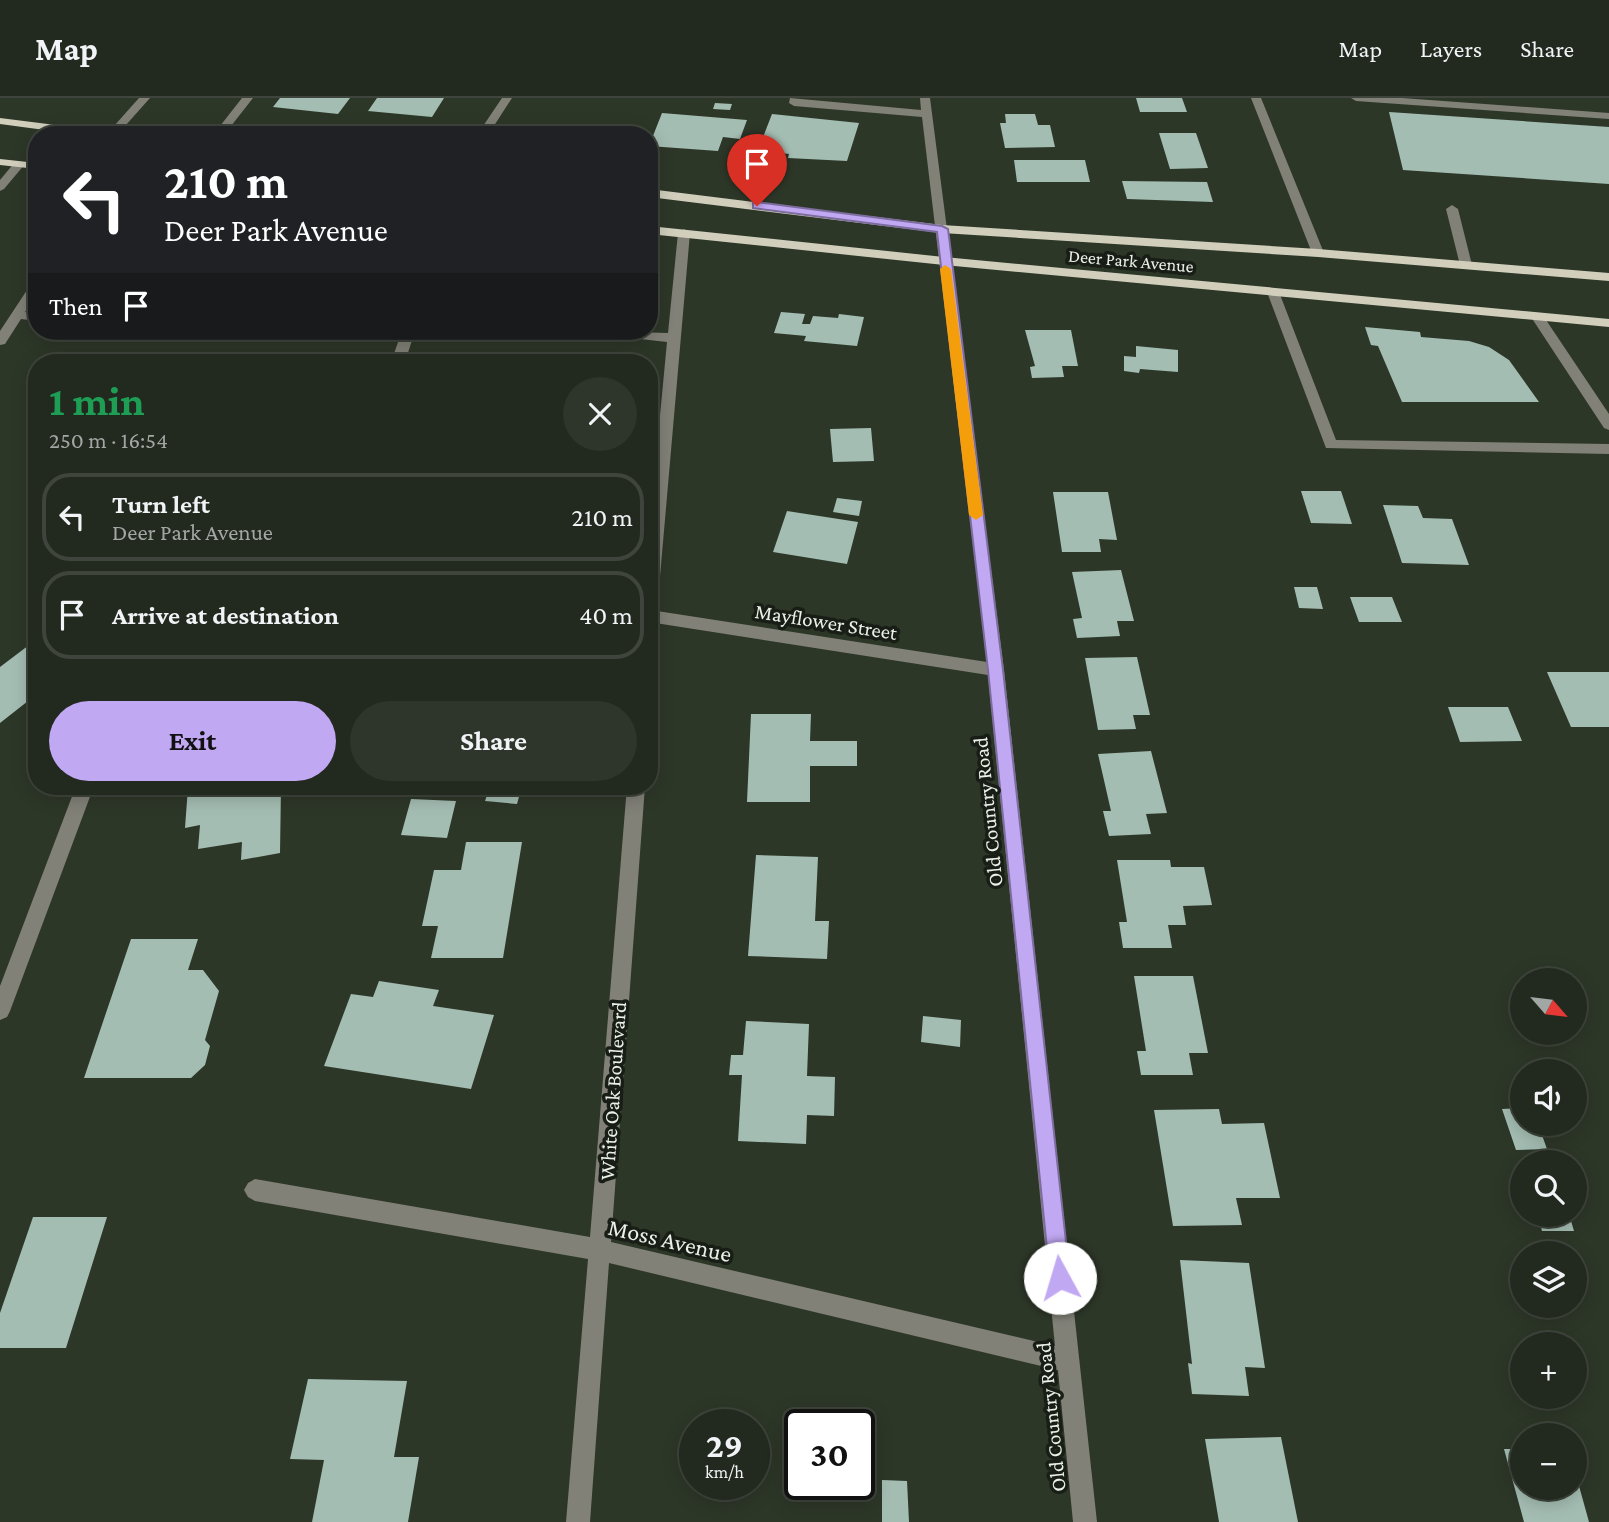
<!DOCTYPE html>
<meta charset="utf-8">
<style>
body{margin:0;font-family:"Crimson Pro",serif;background:#2e352b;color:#f1f3f6;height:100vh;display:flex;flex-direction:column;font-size:26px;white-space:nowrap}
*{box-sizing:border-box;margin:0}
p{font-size:23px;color:#a2a6a4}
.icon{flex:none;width:38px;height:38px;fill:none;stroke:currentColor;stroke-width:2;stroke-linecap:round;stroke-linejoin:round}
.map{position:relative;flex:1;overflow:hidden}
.drawer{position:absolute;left:28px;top:256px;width:630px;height:441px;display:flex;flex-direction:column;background:#22291e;border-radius:28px;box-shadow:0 4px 18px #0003,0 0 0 2px #3f453c}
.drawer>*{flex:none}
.hud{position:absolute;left:28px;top:28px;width:630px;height:214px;border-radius:28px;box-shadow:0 4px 18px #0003,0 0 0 2px #3f453c;background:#202124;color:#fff;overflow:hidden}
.needle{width:46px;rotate:118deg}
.buttons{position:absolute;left:1510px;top:870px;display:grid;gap:14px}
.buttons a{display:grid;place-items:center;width:77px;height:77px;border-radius:50%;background:#22291e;box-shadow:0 4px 18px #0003,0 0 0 2px #3f453c;font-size:35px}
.speed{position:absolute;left:679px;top:1311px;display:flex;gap:14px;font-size:35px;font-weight:700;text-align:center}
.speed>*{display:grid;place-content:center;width:91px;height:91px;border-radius:50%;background:#22291e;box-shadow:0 4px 18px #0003,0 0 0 2px #3f453c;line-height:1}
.speed small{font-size:18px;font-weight:400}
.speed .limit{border:4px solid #111;border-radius:10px;background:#fff;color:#111}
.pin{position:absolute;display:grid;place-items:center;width:60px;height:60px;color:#fff;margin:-72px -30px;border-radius:50% 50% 50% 0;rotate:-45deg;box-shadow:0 0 7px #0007}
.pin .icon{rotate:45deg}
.me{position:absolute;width:77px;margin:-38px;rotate:354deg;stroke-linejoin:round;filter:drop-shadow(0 0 5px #0008)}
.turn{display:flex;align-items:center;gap:24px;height:147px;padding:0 21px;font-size:32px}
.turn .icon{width:91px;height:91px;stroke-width:2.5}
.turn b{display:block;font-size:49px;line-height:60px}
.then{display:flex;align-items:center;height:66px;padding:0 21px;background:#0003;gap:14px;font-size:26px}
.round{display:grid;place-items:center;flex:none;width:74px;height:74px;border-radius:37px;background:#2e352b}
.overview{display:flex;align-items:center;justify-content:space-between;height:119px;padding:0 21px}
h1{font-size:42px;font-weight:700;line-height:52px;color:#1e9e55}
.cta{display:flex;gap:14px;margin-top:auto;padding:14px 21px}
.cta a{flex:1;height:80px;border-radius:42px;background:#c1a8f3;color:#111;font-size:28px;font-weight:700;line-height:80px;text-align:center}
.cta a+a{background:#2e352b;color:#f1f3f6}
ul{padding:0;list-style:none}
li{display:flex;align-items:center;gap:21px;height:88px;margin:0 14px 10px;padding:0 7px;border:4px solid #3f453c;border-radius:28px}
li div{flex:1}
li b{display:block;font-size:26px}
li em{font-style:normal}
header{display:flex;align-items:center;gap:42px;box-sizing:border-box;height:98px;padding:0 35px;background:#22291e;border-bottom:2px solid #3f453c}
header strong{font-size:33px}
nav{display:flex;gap:38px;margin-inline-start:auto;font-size:24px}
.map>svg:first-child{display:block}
.building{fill:#a4bdb3}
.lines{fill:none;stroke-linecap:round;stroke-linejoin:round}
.minor{fill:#828178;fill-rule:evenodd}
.major{fill:#d1cfbc;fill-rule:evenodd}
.route{fill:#c1a8f3;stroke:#7d6d9e;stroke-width:2}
.slow{fill:#f59e0b}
.labels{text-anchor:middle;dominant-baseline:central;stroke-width:7;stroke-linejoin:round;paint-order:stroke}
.far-street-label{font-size:18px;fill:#eaf1e7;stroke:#181d16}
.street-label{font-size:21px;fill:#eaf1e7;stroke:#181d16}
.near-street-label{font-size:24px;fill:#eaf1e7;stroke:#181d16}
</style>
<header>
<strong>Map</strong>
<nav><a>Map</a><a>Layers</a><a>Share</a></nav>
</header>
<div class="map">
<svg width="1609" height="1424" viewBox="0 0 1609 1424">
<rect width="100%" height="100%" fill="#2d3728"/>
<!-- building -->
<path class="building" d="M280,0h70l-12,16 -65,-7z
M377,0h67l-12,19 -64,-6z
M1136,0h46l5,14h-47z
M715,5l17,1 -2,6 -17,-1z
M1389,14l220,15v57l-206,-14z
M662,15l85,7 -7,19 -17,-2 -5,14 -69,-5z
M772,16l87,9 -12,38 -59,-3 1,-4 -31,-4z
M1005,16h30l3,11h12l5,22 -50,1 -5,-25h6z
M1159,35h37l12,35 -38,1z
M1014,62h71l5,22h-73z
M1122,83l85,1 6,20 -86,-3z
M781,214l24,2 -3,10h8l3,-8 25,2 1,-4 25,3 -7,29 -53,-5 2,-5 -32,-3z
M1365,229l55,5 1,5 48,4 20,6 20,13 30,42h-137l-24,-56 -7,-1z
M1025,232h46l7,36h-16l2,11 -32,1 -2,-11 5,-1z
M1136,248l42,4v22l-38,-3 -1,4 -15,-2v-15l12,1z
M871,330l3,33 -41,1 -3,-33z
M1301,393h40l11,33 -41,-1z
M1053,394h55l9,48 -18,-1 2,13h-39z
M837,400l25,3 -3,15 -26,-4z
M1383,407l35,1 5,12 29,1 17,46 -67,-2z
M787,413l71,11 -11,42 -74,-12z
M1121,472l13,51h-17l3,15 -43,2 -4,-19 9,-1 -10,-46z
M1294,489h23l6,22 -24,-1z
M1350,499h42l10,25h-43z
M37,541v55l-37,29v-56z
M1137,559l13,58h-17l3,14 -38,1 -13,-72z
M1547,574h62v55h-38z
M1448,609h60l14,34 -62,1z
M751,616h60l-1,27h47v25h-47v36h-63z
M1151,653l16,62 -21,1 5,20 -42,2 -6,-25h8l-13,-57z
M198,688h83l-1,67 -39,7 1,-18 -44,7 2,-24 -15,3 3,-41z
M490,688h32l-5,18 -32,-3z
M411,701l45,2 -9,37 -46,-3z
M466,744h56l-19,116h-72l7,-32h-16l12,-56h27z
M756,757l62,2 -3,64h14l-2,38 -79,-3z
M1117,762h53l1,7h33l8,38 -29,1 3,19h-18l4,23h-49l-4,-26h8z
M131,841h67l-10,31h15l16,21 -14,49 5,6 -5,19 -14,13h-107z
M1134,878h59l15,77h-19l4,22h-52l-4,-24h9z
M379,883l60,9 -6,16 61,9 -23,74 -147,-23 27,-72 22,3z
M923,918l38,4 -1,27 -39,-5z
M746,923l63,3 -2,52 28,1 -1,39 -27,-1 -1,29 -68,-3 4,-66h-13l2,-20h12z
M1522,1010v16h16l9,25 -31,1 -14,-41z
M1219,1011l3,15 42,-1 16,75h-44l6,27 -69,1 -19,-116z
M1537,1116h32l5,17h-32z
M33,1119h74l-41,131h-66v-35z
M1180,1162l69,3 16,105 -20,-1 4,29 -57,-2 -4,-31 4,1z
M308,1281l99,2 -13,76h25l-11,65h-96l12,-62 -34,-1z
M1281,1339l17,85h-79l-14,-83z
M1504,1351h18v39h53l1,-13 13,47h-65z
M882,1382l25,1 2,41h-27z"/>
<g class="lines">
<!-- minor -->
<path class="minor" d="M139,0h11l-33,37h-11z
M242,0h11l-29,37h-11z
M502,0h10l-24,37h-11z
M790,0l131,12 -1,-12h10l74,572 93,852h-24l-15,-152 -449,-107 -19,259h-24l22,-263 -333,-58 -7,-4 -4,-7 4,-7 7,-4 335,58 37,-451h18l-34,456 444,104 -67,-671 -339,-53v-91l18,-189 -62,-7 -7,-4 70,2 10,-100 6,-4 6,4 -33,378 330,51 -65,-545 -128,-11 -5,-3z
M1251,0h10l63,155 -2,3h-8l-2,-3z
M1351,0h51l207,15v6l-253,-18z
M15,64l10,2 -21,25 -4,2v-11z
M1452,107l6,4 14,56 -2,3 -4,1 -6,-4 -14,-56z
M37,182v14l-12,18 12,1v8l-16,-2 -16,25 -5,1v-14l33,-50z
M1273,190l6,4 57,148 273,4v10l-283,-6 -59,-156z
M1537,215l5,1 67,100v16l-5,-2 -73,-111z
M144,233h56l-10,8 -39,-4z
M402,233h13l-10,31h-14z
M76,688h18l-84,225 -3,6 -7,3v-34z"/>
<!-- major -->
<path class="major" d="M0,20l111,14 5,3h-34l-82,-11z
M0,61l37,4v6l-37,-4z
M649,91l293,36 376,24 291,24v8l-291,-24 -376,-24 -293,-36z
M649,128l295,31 665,62v8l-665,-62 -295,-31z"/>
</g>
<!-- route -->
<path class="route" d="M757,104l185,24 6,3 55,441 67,608 -3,7 -7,3 -7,-3 -3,-7 -62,-608 -51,-438 -184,-24v-5z"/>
<!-- slow -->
<path class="slow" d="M945,167l6,4 32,246 -7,5 -7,-5 -29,-246z"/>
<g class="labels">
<!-- far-street labels -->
<g class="far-street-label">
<text transform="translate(1131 163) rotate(5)">Deer Park Avenue</text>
</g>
<!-- street labels -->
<g class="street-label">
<text transform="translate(826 524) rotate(9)">Mayflower Street</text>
<text transform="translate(988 714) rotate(-96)">Old Country Road</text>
<text transform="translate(613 993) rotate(-86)">White Oak Boulevard</text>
<text transform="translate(1051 1319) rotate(-96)">Old Country Road</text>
</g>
<!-- near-street labels -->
<g class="near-street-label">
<text transform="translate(670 1142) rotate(13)">Moss Avenue</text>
</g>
</g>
</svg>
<div class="buttons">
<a><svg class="needle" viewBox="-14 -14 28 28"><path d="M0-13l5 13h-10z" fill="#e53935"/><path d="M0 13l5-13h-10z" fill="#a2a6a4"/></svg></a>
<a><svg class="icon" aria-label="sound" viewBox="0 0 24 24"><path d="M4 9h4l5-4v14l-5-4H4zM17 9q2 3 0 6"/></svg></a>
<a><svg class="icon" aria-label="search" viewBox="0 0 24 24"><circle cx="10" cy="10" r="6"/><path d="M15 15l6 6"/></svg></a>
<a><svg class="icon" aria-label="layers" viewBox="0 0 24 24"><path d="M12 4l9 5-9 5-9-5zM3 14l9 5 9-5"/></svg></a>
<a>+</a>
<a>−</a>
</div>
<div class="speed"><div>29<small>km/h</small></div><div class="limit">30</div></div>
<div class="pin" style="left:757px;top:108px;background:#d93025"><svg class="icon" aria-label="arrive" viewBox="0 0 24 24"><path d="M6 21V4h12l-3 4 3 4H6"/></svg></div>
<svg class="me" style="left:1060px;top:1180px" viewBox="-20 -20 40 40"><circle r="19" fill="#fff"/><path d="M0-13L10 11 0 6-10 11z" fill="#c1a8f3"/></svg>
<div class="hud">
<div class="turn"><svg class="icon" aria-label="left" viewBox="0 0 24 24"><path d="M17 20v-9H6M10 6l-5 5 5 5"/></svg><div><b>210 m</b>Deer Park Avenue</div></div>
<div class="then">Then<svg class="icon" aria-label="arrive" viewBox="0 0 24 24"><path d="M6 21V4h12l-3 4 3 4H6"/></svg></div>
</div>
<section class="drawer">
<div class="overview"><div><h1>1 min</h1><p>250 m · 16:54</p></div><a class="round"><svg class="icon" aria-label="close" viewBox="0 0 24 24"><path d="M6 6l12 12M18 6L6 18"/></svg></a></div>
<ul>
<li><svg class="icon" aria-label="left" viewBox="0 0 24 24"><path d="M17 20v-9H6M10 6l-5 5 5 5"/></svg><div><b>Turn left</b><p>Deer Park Avenue</p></div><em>210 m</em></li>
<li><svg class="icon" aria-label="arrive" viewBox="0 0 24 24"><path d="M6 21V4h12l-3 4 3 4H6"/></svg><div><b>Arrive at destination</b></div><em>40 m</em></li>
</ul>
<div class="cta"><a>Exit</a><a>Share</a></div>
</section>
</div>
